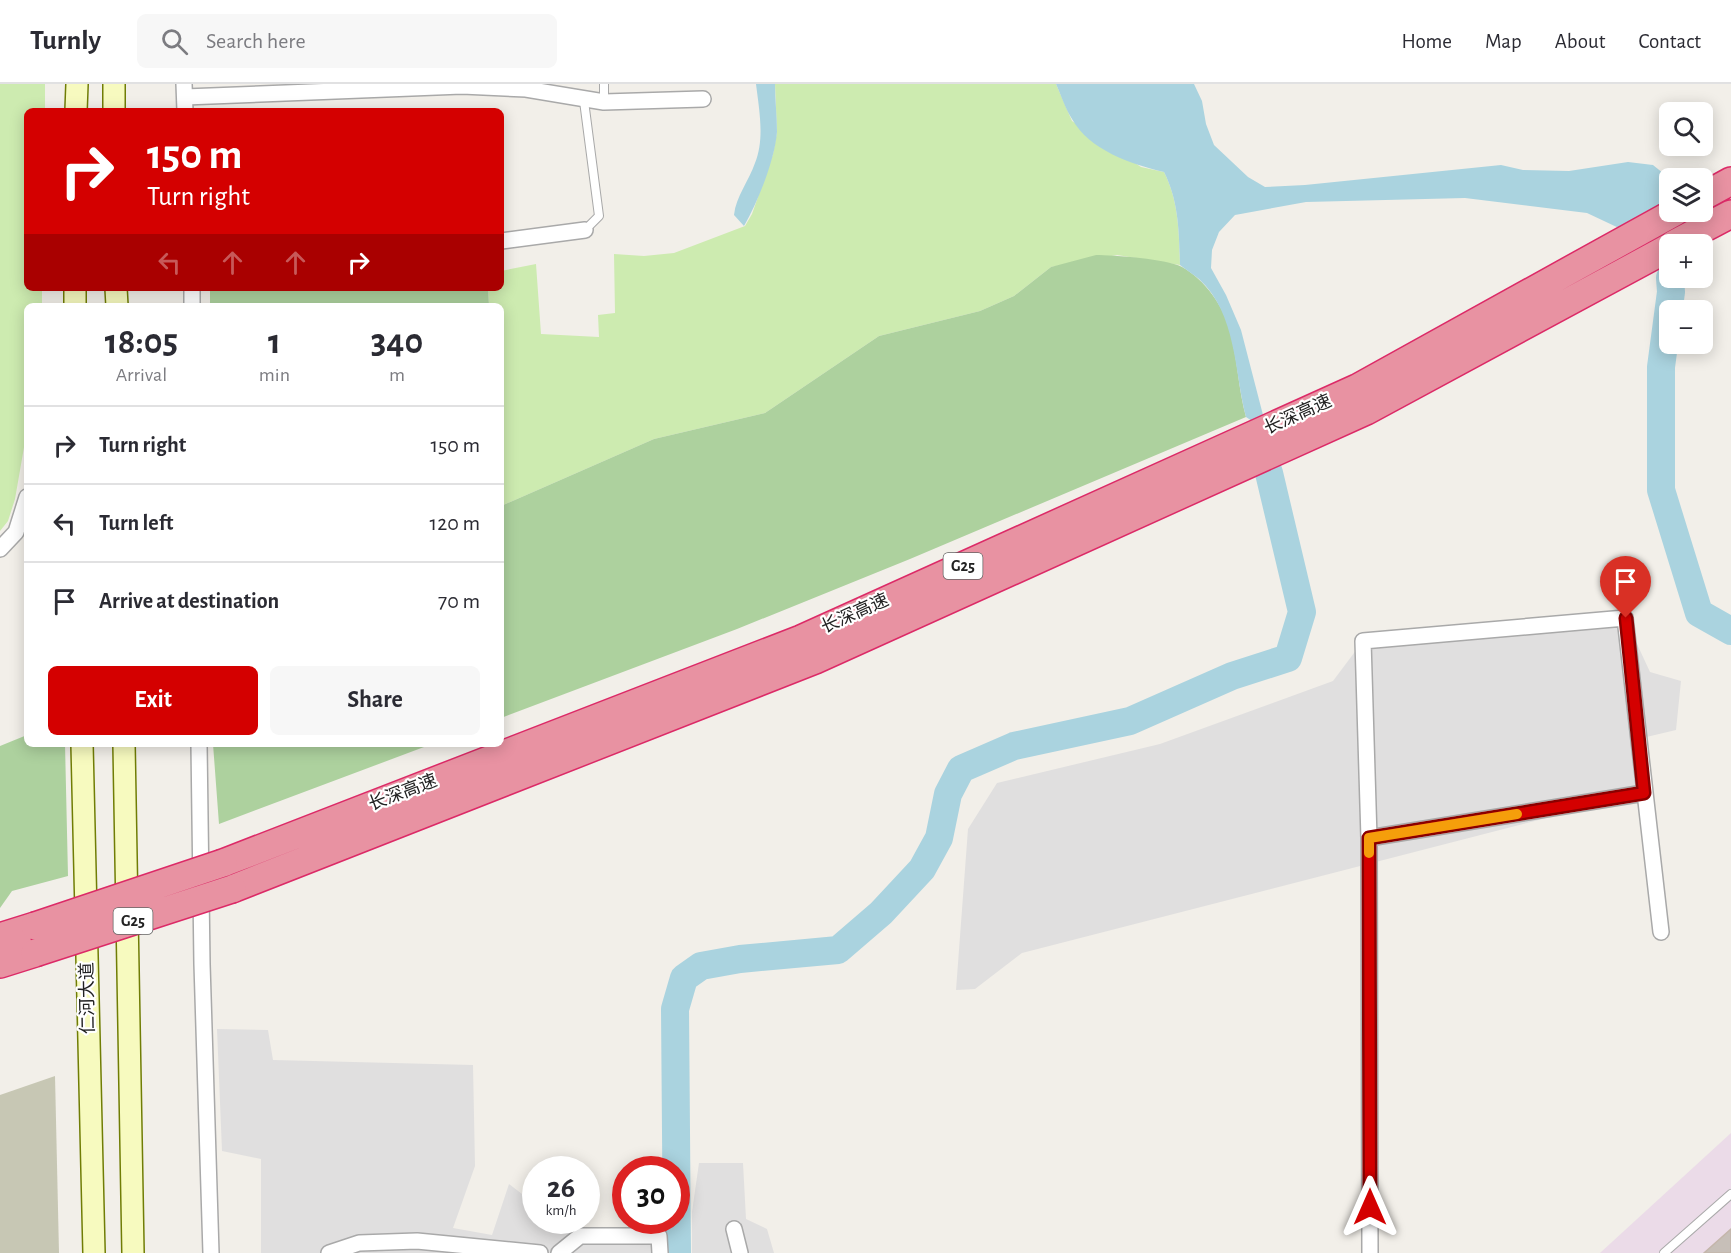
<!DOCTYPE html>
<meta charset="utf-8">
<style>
body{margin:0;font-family:"Alegreya Sans","Noto Sans SC",sans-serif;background:#f7f7f7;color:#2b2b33;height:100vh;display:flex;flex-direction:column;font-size:22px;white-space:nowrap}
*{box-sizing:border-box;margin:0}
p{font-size:20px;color:#7c7c81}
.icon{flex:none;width:33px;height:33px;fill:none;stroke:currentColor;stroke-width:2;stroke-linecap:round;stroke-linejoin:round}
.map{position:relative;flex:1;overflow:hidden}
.panel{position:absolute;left:24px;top:219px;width:480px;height:444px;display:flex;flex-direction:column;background:#fff;border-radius:9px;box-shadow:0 3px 15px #0003}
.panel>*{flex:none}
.guide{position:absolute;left:24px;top:24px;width:480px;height:183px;border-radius:9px;box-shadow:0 3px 15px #0003;background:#d40000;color:#fff;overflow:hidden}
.tools{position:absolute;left:1659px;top:18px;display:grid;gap:12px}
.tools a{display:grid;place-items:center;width:54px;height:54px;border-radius:9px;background:#fff;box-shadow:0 3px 15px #0003;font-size:30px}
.speed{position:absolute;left:522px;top:1072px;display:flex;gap:12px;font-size:30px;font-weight:700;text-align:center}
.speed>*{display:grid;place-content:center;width:78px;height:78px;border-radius:50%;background:#fff;box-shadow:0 3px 15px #0003;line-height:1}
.speed small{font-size:15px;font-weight:400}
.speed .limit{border:9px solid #d22;background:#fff;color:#111}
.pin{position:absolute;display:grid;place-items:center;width:51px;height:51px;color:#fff;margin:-62px -26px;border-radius:50% 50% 50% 0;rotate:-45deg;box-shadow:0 0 6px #0007}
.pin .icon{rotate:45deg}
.me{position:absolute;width:66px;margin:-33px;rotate:0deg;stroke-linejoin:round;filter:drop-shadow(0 0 4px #0008)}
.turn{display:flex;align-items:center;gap:21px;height:126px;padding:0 24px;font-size:27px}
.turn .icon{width:78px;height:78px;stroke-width:2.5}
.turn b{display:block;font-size:42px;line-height:51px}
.lanes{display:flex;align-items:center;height:57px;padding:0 24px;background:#0003;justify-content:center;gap:30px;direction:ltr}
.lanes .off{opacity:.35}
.eta{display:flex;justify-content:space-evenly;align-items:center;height:102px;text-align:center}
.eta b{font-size:36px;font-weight:600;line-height:42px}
.primary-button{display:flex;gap:12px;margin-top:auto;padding:12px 24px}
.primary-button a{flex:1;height:69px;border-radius:9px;background:#d40000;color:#fff;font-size:24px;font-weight:600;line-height:69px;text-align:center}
.primary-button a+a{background:#f7f7f7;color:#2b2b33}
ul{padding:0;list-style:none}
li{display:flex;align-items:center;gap:18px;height:78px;padding:0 24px;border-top:2px solid #e1e1e2}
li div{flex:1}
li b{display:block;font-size:22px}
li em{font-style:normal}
header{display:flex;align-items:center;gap:36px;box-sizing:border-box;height:84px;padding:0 30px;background:#fff;border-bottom:2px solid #e1e1e2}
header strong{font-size:28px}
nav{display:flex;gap:33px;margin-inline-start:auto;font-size:21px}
.search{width:420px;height:54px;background:#f7f7f7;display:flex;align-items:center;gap:15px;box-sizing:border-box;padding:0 21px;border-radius:9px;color:#7c7c81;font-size:22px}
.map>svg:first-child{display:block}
.residential{fill:#e0dfdf}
.industrial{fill:#ebdbe8}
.construction{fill:#c7c7b4}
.grass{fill:#cdebb0}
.forest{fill:#add19e}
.water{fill:#aad3df}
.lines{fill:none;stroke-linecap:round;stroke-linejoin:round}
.river{stroke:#aad3df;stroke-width:28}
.building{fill:#c7bfb8;stroke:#c4b6ab;stroke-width:1.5}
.lane-casing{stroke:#a9a9a9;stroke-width:10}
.street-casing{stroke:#a9a9a9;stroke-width:18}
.secondary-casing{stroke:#707d05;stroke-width:24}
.highway-casing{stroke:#dc2a67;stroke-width:30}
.lane{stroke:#fff;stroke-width:8}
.street{stroke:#fff;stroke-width:15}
.secondary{stroke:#f7fabf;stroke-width:21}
.highway{stroke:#e892a2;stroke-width:27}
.highway-bridge-casing{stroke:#dc2a67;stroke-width:30;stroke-linecap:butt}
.highway-bridge{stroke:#e892a2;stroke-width:27}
.route-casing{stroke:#8a0000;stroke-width:15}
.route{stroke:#d40000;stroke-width:10}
.slow{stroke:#f59e0b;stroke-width:10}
.labels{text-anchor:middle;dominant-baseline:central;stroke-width:4.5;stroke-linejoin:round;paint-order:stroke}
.shield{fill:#fff;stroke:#646464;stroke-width:1.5}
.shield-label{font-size:16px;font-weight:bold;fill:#222}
.street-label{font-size:18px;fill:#222;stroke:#fff}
</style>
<header>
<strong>Turnly</strong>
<div class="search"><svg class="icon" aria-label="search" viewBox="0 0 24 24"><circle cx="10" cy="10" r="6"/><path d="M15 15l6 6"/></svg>Search here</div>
<nav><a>Home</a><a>Map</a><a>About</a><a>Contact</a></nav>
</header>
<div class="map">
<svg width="1731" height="1169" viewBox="0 0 1731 1169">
<rect width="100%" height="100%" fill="#f2efe9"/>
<!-- residential -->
<path class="residential" d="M1625,534l25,54 31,9 -5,49 -38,9 6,54 -622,160 -47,36 -19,1 12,-161 29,-46 163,-39 173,-63 30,-40z
M217,945l51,1 5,30 200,5 2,101 -22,62 39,7 17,-51 26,20 1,17h23l21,15h79l1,17h-399v-94l-39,-8z
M699,1079h44l3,56 21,10 7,24h-82v-41z"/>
<!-- industrial -->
<path class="industrial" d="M1731,1049v120h-131z"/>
<!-- construction -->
<path class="construction" d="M55,992l4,177h-59v-158z"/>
<!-- grass -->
<path class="grass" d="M0,0h45v27h-18v177h15v18h-15v124l-12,69 -7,22 -8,10z
M775,0h281l16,37 69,46 23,5c15,30 15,60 16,93l-63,-10 -66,12 -37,29 -34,15 -101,25 -114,77 -111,26 -153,67v-200h-12l-1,-18h13v-17l35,-7 5,70 58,3 -1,-22 17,-2 -1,-59 30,2 30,-3 71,-27 7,-12 21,-60 4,-22z"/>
<!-- forest -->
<path class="forest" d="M1096,171c17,0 72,4 86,12 23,13 42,39 48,65 8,28 8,57 16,85l-336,142 -173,70 -236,89v-212l153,-67 111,-26 114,-77 101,-25 34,-15 37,-29z
M210,204h278l1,18h-279z
M27,651v9h38l3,132 -56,15 -12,17v-162z
M213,660h219l-213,80z"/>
<!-- water -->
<path class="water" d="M756,0h19c0,16 2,32 2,48 -2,27 -19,70 -33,94l-10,-11c2,-19 15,-34 21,-52 10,-24 4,-54 1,-79z
M1056,0h138l8,17 4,23 8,21 34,32 17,10 40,-2 196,-20 22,5 46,1 59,-9 25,3 16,13v25l-48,26 -34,-16 -122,-15 -159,4 -71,13 -16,17 -7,18 -1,18 15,27 15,35 22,85 -11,6 -6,-4c-12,-46 -9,-103 -47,-138 -6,-5 -13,-9 -19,-14 -1,-33 -1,-63 -16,-93 -33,-8 -75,-22 -92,-53 -7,-11 -11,-24 -16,-35z"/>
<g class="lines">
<!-- river -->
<path class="river" d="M1670,194l1,14 -10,75v123l38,123 32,18
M677,1169l-2,-244 9,-31 17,-12 39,-7 98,-9 43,-37 41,-44 17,-31 9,-44 13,-25 53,-23 116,-25 102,-45 56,-18 14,-46 -33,-139"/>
</g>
<!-- building -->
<path class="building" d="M1731,1145v24h-27z"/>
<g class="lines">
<!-- lane casing -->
<g class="lane-casing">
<path id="lane" d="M584,17l15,115 -14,14
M604,18v-18
M1664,1169l67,-59"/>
</g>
<!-- street casing -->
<g class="street-casing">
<path id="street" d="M184,0l1,27
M185,13l277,-11 64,3 78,13 99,-3
M501,157l84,-11
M192,204v18
M0,465l16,-17 11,-35
M199,660l3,220 9,289
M1369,754l-6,-197 262,-23 36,314
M734,1145l6,24
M329,1169l30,-10 58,-2 123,12
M559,1169l21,-17h79l1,17
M1370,1169l-1,-415 275,-45"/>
</g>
<!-- secondary casing -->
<g class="secondary-casing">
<path id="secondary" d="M114,0v27
M76,27l1,-27
M116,204l1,18
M75,222v-18
M82,660l12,509
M124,660l9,509"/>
</g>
<!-- highway casing -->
<g class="highway-casing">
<path id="highway" d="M1702,113l29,-16
M1674,160l57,-30
M223,779l578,-224 556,-251 318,-176
M232,805l583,-229 551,-249 304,-164
M0,853l35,-11
M0,880l35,-11"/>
</g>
<!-- lane -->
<use href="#lane" class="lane"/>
<!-- street -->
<use href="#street" class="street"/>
<!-- secondary -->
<use href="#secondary" class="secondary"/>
<!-- highway -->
<use href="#highway" class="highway"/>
<!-- highway-bridge casing -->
<g class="highway-bridge-casing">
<path id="highway-bridge" d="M35,842l188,-63
M35,869l197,-64"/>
</g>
<!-- highway-bridge -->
<use href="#highway-bridge" class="highway-bridge"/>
</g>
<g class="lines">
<!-- route casing -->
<g class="route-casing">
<path id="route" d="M1370,1123l-1,-369 275,-45 -18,-175"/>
</g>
<!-- route -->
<use href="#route" class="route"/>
<!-- slow -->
<path class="slow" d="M1369,769v-15l148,-24"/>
</g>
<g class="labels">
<!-- shield labels -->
<g class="shield">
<rect x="943.5" y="469" width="39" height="26" rx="4.5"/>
<rect x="113.5" y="824" width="39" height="26" rx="4.5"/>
</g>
<g class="shield-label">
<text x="963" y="482">G25</text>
<text x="133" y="837">G25</text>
</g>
<!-- street labels -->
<g class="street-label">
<text transform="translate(1298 331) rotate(-24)">长深高速</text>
<text transform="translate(855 530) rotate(-24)">长深高速</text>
<text transform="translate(403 709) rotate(-21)">长深高速</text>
<text transform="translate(88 914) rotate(-91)">仁河大道</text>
</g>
</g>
</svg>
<div class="tools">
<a><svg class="icon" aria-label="search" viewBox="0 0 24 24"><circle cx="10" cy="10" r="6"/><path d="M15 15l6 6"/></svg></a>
<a><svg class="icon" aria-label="layers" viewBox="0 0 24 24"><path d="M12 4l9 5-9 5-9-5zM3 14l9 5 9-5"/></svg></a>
<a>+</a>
<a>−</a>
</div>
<div class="speed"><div>26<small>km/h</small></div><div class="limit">30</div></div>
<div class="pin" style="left:1626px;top:534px;background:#d93025"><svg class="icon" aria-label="arrive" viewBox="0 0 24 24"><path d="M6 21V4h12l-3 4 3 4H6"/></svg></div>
<svg class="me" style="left:1370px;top:1123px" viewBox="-20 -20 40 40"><path d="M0-17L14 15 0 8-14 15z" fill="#d40000" stroke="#fff" stroke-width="4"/></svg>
<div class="guide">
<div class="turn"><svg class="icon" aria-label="right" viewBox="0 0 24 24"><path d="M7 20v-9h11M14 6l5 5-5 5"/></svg><div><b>150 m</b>Turn right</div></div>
<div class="lanes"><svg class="icon off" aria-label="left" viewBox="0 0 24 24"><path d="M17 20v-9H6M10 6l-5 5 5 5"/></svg><svg class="icon off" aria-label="ahead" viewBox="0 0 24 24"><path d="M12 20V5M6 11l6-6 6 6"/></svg><svg class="icon off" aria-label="ahead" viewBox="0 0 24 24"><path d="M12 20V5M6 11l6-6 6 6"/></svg><svg class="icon" aria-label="right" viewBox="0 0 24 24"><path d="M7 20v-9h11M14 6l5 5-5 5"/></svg></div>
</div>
<section class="panel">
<div class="eta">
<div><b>18:05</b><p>Arrival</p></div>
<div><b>1</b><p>min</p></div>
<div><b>340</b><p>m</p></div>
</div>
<ul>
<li><svg class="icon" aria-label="right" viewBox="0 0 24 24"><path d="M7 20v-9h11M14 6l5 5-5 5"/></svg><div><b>Turn right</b></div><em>150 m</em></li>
<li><svg class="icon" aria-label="left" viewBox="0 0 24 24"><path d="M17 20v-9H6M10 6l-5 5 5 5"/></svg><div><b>Turn left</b></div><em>120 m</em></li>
<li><svg class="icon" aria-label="arrive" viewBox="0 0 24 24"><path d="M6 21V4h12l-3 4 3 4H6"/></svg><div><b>Arrive at destination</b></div><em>70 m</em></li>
</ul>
<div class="primary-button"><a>Exit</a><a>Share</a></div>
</section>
</div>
